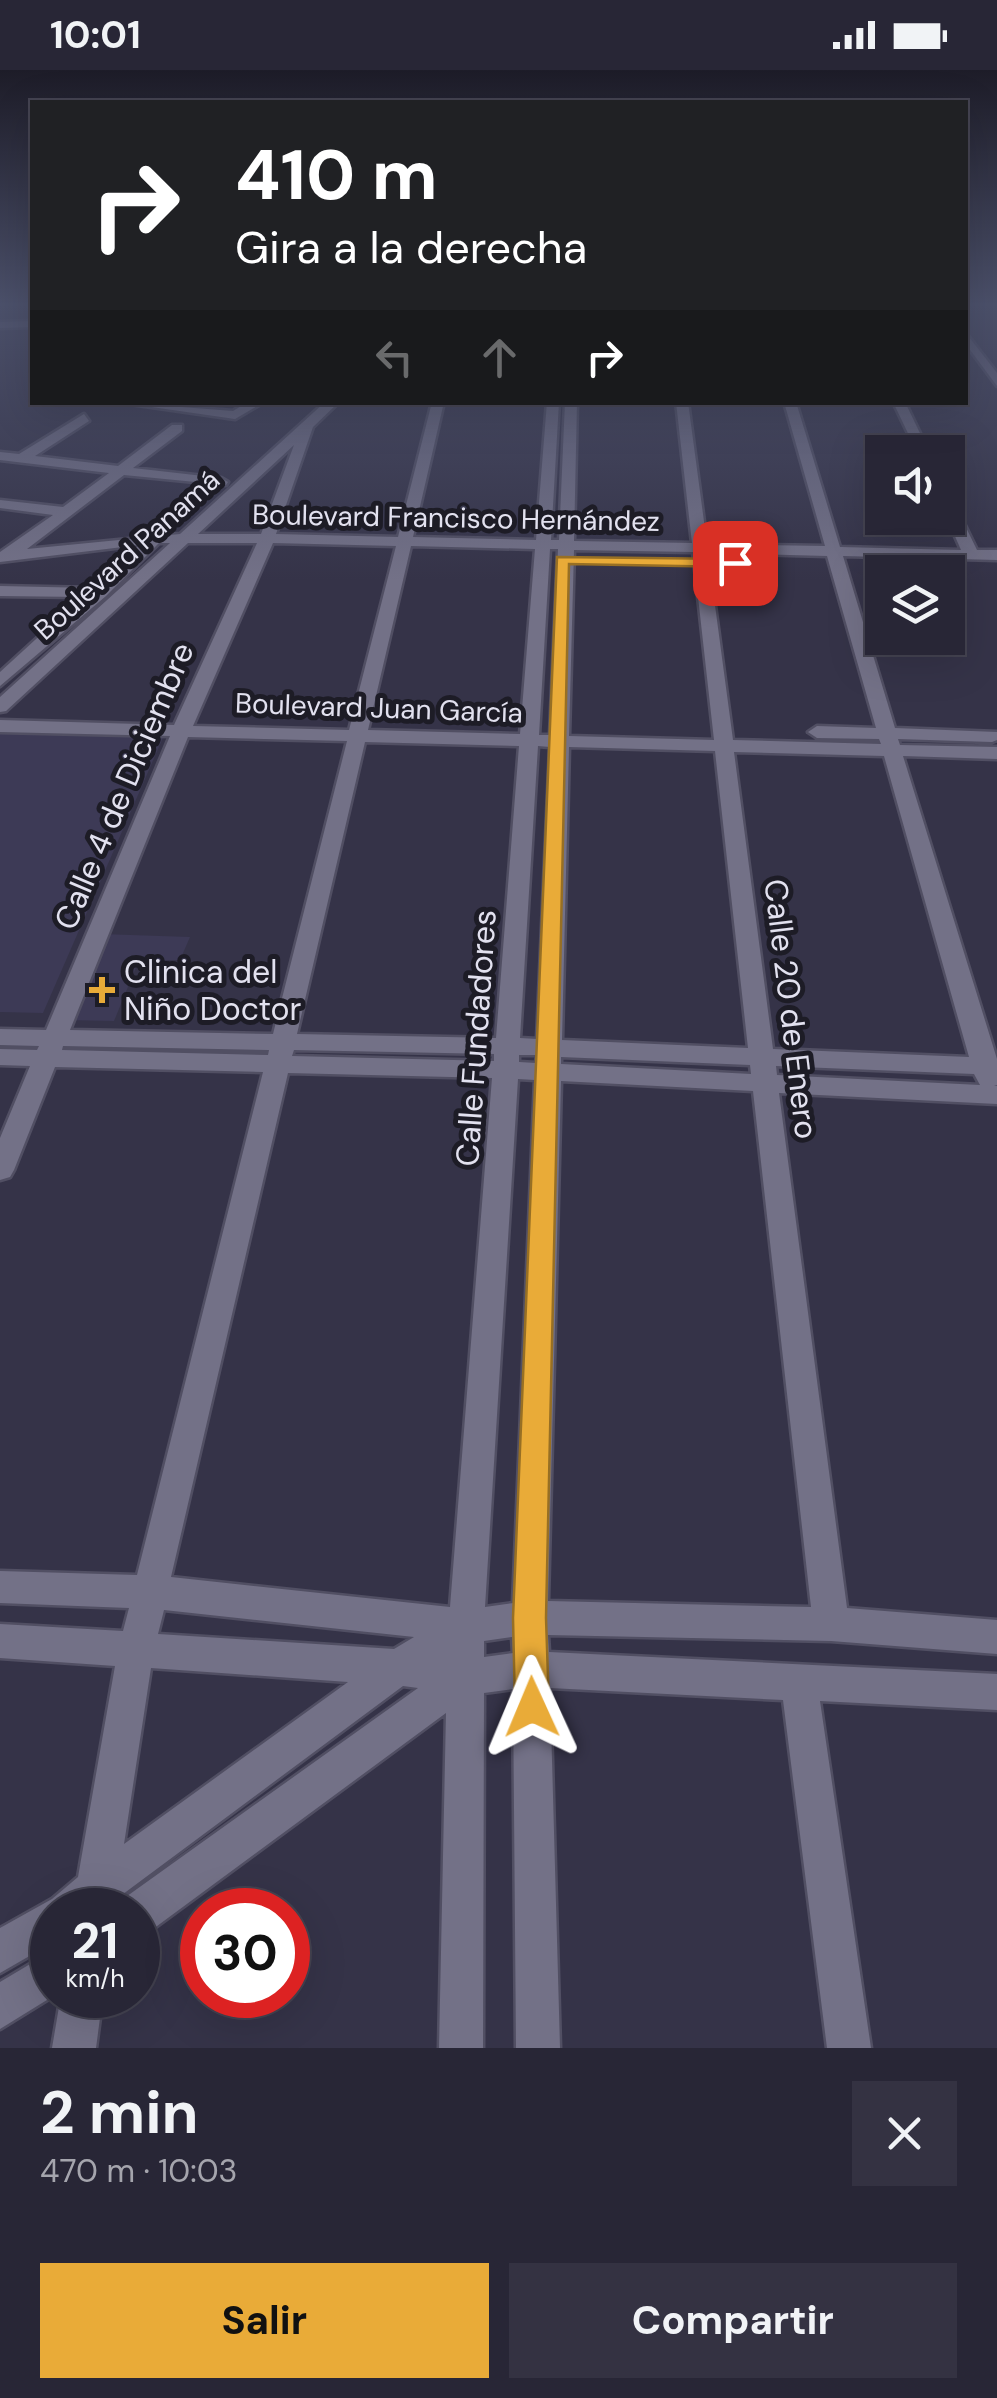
<!DOCTYPE html>
<html lang="es">
<meta charset="utf-8">
<style>
body{margin:0;font-family:"DM Sans",sans-serif;background:#343242;color:#f1f3f6;height:100vh;display:flex;flex-direction:column;font-size:38px;white-space:nowrap}
*{box-sizing:border-box;margin:0}
p{font-size:32px;color:#a5a5ad}
.icon{flex:none;width:55px;height:55px;fill:none;stroke:currentColor;stroke-width:2;stroke-linecap:round;stroke-linejoin:round}
.map{position:relative;height:1978px;overflow:hidden}
.drawer{display:flex;flex-direction:column;background:#282636;flex:1}
.drawer>*{flex:none}
.hud{position:absolute;left:30px;top:30px;width:938px;height:305px;border-radius:0px;box-shadow:0 10px 40px #0002,0 0 0 2px #444351;background:#202124;color:#fff;overflow:hidden}
.fabs{position:absolute;left:865px;top:365px;display:grid;gap:20px}
.fabs a{display:grid;place-items:center;width:100px;height:100px;border-radius:0px;background:#282636;box-shadow:0 10px 40px #0002,0 0 0 2px #444351;font-size:50px}
.speed{position:absolute;left:30px;top:1818px;display:flex;gap:20px;font-size:50px;font-weight:700;text-align:center}
.speed>*{display:grid;place-content:center;width:130px;height:130px;border-radius:50%;background:#282636;box-shadow:0 10px 40px #0002,0 0 0 2px #444351;line-height:1}
.speed small{font-size:25px;font-weight:400}
.speed .limit{border:15px solid #d22;background:#fff;color:#111}
.pin{position:absolute;display:grid;place-items:center;width:85px;height:85px;color:#fff;margin:-42px;border-radius:20px;box-shadow:0 5px 15px #0006}
.me{position:absolute;width:110px;margin:-55px;rotate:359deg;stroke-linejoin:round;filter:drop-shadow(0 0 8px #0008)}
.turn{display:flex;align-items:center;gap:35px;height:210px;padding:0 40px;font-size:45px}
.turn .icon{width:130px;height:130px;stroke-width:2.5}
.turn b{display:block;font-size:70px;line-height:85px}
.lanes{display:flex;align-items:center;height:95px;padding:0 40px;background:#0003;justify-content:center;gap:50px;direction:ltr}
.lanes .off{opacity:.35}
.round{display:grid;place-items:center;flex:none;width:105px;height:105px;border-radius:0px;background:#343242}
.headline{display:flex;align-items:center;justify-content:space-between;height:170px;padding:0 40px}
h1{font-size:60px;font-weight:700;line-height:75px}
.cta{display:flex;gap:20px;margin-top:auto;padding:20px 40px}
.cta a{flex:1;height:115px;border-radius:0px;background:#e9ab38;color:#111;font-size:40px;font-weight:700;line-height:115px;text-align:center}
.cta a+a{background:#343242;color:#f1f3f6}
.status{display:flex;justify-content:space-between;align-items:center;height:70px;padding:0 50px;background:#282636;direction:ltr}
.status svg{height:28px;fill:currentColor}
.map>svg:first-child{display:block}
.built{fill:#3d3a56}
.lines{fill:none;stroke-linecap:round;stroke-linejoin:round}
.minor-casing{stroke:#514f63;stroke-width:5}
.minor{fill:#737187;fill-rule:evenodd}
.route{fill:#e9ab38;stroke:#976f24;stroke-width:2.5}
.poi-dot{fill:#e9ab38;stroke:#1d1c26;stroke-width:4}
.labels{text-anchor:middle;dominant-baseline:central;stroke-width:10;stroke-linejoin:round;paint-order:stroke}
.far-street-label{font-size:28px;fill:#e2e1ef;stroke:#1d1c26}
.street-label{font-size:32px;fill:#e2e1ef;stroke:#1d1c26}
.poi-label{font-size:32px;fill:#e2e1ef;stroke:#1d1c26;text-anchor:start}
</style>
<div class="status"><b>10:01</b><svg viewBox="0 0 49 12"><path d="M0 12V9h3v3zM5 12V6h3v6zM10 12V3h3v9zM15 12V0h3v12zM26 1h20v11H26zM47 4h2v5h-2z"/></svg></div>
<div class="map">
<svg width="997" height="1978" viewBox="0 0 997 1978">
<rect width="100%" height="100%" fill="#353348"/>
<!-- built -->
<path class="built" d="M0,660l165,3 -122,280 -43,-1z
M101,864l89,3 -10,23h-41l-25,61 -49,-1z"/>
<g class="lines">
<!-- minor casing -->
<g class="minor-casing">
<path id="minor" d="M32,251v6l-32,1v-6z
M965,262l32,41v13l-32,-43z
M117,332l116,9 15,-9h16l-29,17z
M325,332h14l-26,25 -37,107 122,3 34,-135h12l-31,135 123,3 11,-138h12l-8,138h8l6,-138h12l-3,139 118,2 -16,-141h12l19,142 118,2 -41,-144h12l44,145 121,3 -14,-32 1,-17 7,4 22,45h20v10l-154,-4 52,172 102,4v8l-5,2 -94,-3 2,6 97,2v12l-94,-3 94,303v26l-3,1h3v18l-218,-11 68,515 150,12v34l-166,-13 -283,-6 1,17 448,22v36l-177,-9 51,347h-44l-44,-348 -233,-12 10,360h-44l-3,-359 -29,4 -1,355h-44l7,-335 -293,216 -15,5v-24h-19l4,-11 295,-211 -15,-2 -288,214 -1,10h-62v33l-52,30v-45l52,-29 26,-22 37,-211 -115,-8v-34l123,7 6,-23 -129,-5v-32l137,4 126,-503 -208,-5 -41,103 -4,7 -10,3v-42l30,-72 -30,-1v-16l37,1 2,-4 -39,-1v-16l46,1 124,-294 -170,-4v-12l174,5 83,-182h-69l-182,168 -6,1v-15l170,-154h-11l-53,53 -106,90v-14l82,-75 -82,-1v-10l92,2 47,-43 -139,17v-10l53,-37 -53,-7v-8l63,7 46,-34 -109,-13v-8l19,2 65,-40 5,7 -54,35 83,10 54,-41h10v6l-49,37 88,10 7,4 -2,3 -102,-10 -97,74 153,-15zM294,375l-33,89h-63zM273,473l123,3 -47,184 -156,-4zM411,476l124,3 -15,185 -152,-4zM550,479h8l-8,186h-11zM574,480l119,2 21,188 -145,-4zM708,483l119,3 49,172 -59,-2 -9,6 9,6 62,1 2,5 -148,-4zM188,667l159,4 -74,293 -203,-4zM365,672l154,4 -23,292 -199,-4zM538,676l12,1 -13,292 -17,-1zM569,677l146,4 33,297 -186,-8zM734,682l150,4 85,301 -196,-8zM63,976l206,4 -1,5 -206,-5zM294,980l200,4v7l-202,-5zM519,985h18l-1,8 -17,-1zM561,987l189,8 1,9 -190,-10zM776,996l198,8 6,11 -203,-10zM288,1003l204,5 -42,529 -279,-30zM518,1009l17,1 -22,523 -28,4zM561,1011l192,10 58,516 -263,-6zM164,1540l250,27 -20,12 -236,-15zM512,1567l1,16 -29,4v-16zM151,1598l197,14 -224,162z
M893,332h12l24,50h-12z
M52,1881l3,44 -55,34v-47z
M61,1925h42l-7,53h-44z"/>
</g>
<!-- minor -->
<use href="#minor" class="minor"/>
</g>
<!-- sky -->
<linearGradient id="sky" x2="0" y2="1"><stop stop-color="#1d1c28"/><stop offset="0.46" stop-color="#4b506a"/><stop offset="1" stop-color="#4b506a" stop-opacity="0"/></linearGradient>
<rect width="997" height="510" fill="url(#sky)"/>
<!-- route -->
<path class="route" d="M557,487l178,2 7,4 -7,4 -166,-3 -23,1054 3,89 -5,12 -12,5 -12,-5 -5,-12 -2,-89z"/>
<!-- markers -->
<path class="poi-dot" d="M97 905h10v10h10v10h-10v10h-10v-10h-10v-10h10z"/>
<g class="labels">
<!-- far-street labels -->
<g class="far-street-label">
<text transform="translate(456 448) rotate(1)">Boulevard Francisco Hernández</text>
<text transform="translate(127 485) rotate(-42)">Boulevard Panamá</text>
<text transform="translate(379 638) rotate(2)">Boulevard Juan García</text>
</g>
<!-- street labels -->
<g class="street-label">
<text transform="translate(124 716) rotate(-67)">Calle 4 de Diciembre</text>
<text transform="translate(791 939) rotate(83)">Calle 20 de Enero</text>
<text transform="translate(476 968) rotate(-86)">Calle Fundadores</text>
</g>
<!-- poi labels -->
<g class="poi-label">
<text x="124" y="902">Clinica del<tspan x="124" dy="37">Niño Doctor</tspan></text>
</g>
</g>
</svg>
<div class="fabs">
<a><svg class="icon" aria-label="sound" viewBox="0 0 24 24"><path d="M4 9h4l5-4v14l-5-4H4zM17 9q2 3 0 6"/></svg></a>
<a><svg class="icon" aria-label="layers" viewBox="0 0 24 24"><path d="M12 4l9 5-9 5-9-5zM3 14l9 5 9-5"/></svg></a>
</div>
<div class="speed"><div>21<small>km/h</small></div><div class="limit">30</div></div>
<div class="pin" style="left:735px;top:493px;background:#d93025"><svg class="icon" aria-label="arrive" viewBox="0 0 24 24"><path d="M6 21V4h12l-3 4 3 4H6"/></svg></div>
<svg class="me" style="left:532px;top:1637px" viewBox="-20 -20 40 40"><path d="M0-17L14 15 0 8-14 15z" fill="#e9ab38" stroke="#fff" stroke-width="4"/></svg>
<div class="hud">
<div class="turn"><svg class="icon" aria-label="right" viewBox="0 0 24 24"><path d="M7 20v-9h11M14 6l5 5-5 5"/></svg><div><b>410 m</b>Gira a la derecha</div></div>
<div class="lanes"><svg class="icon off" aria-label="left" viewBox="0 0 24 24"><path d="M17 20v-9H6M10 6l-5 5 5 5"/></svg><svg class="icon off" aria-label="ahead" viewBox="0 0 24 24"><path d="M12 20V5M6 11l6-6 6 6"/></svg><svg class="icon" aria-label="right" viewBox="0 0 24 24"><path d="M7 20v-9h11M14 6l5 5-5 5"/></svg></div>
</div>
</div>
<section class="drawer">
<div class="headline"><div><h1>2 min</h1><p>470 m · 10:03</p></div><a class="round"><svg class="icon" aria-label="close" viewBox="0 0 24 24"><path d="M6 6l12 12M18 6L6 18"/></svg></a></div>
<div class="cta"><a>Salir</a><a>Compartir</a></div>
</section>
